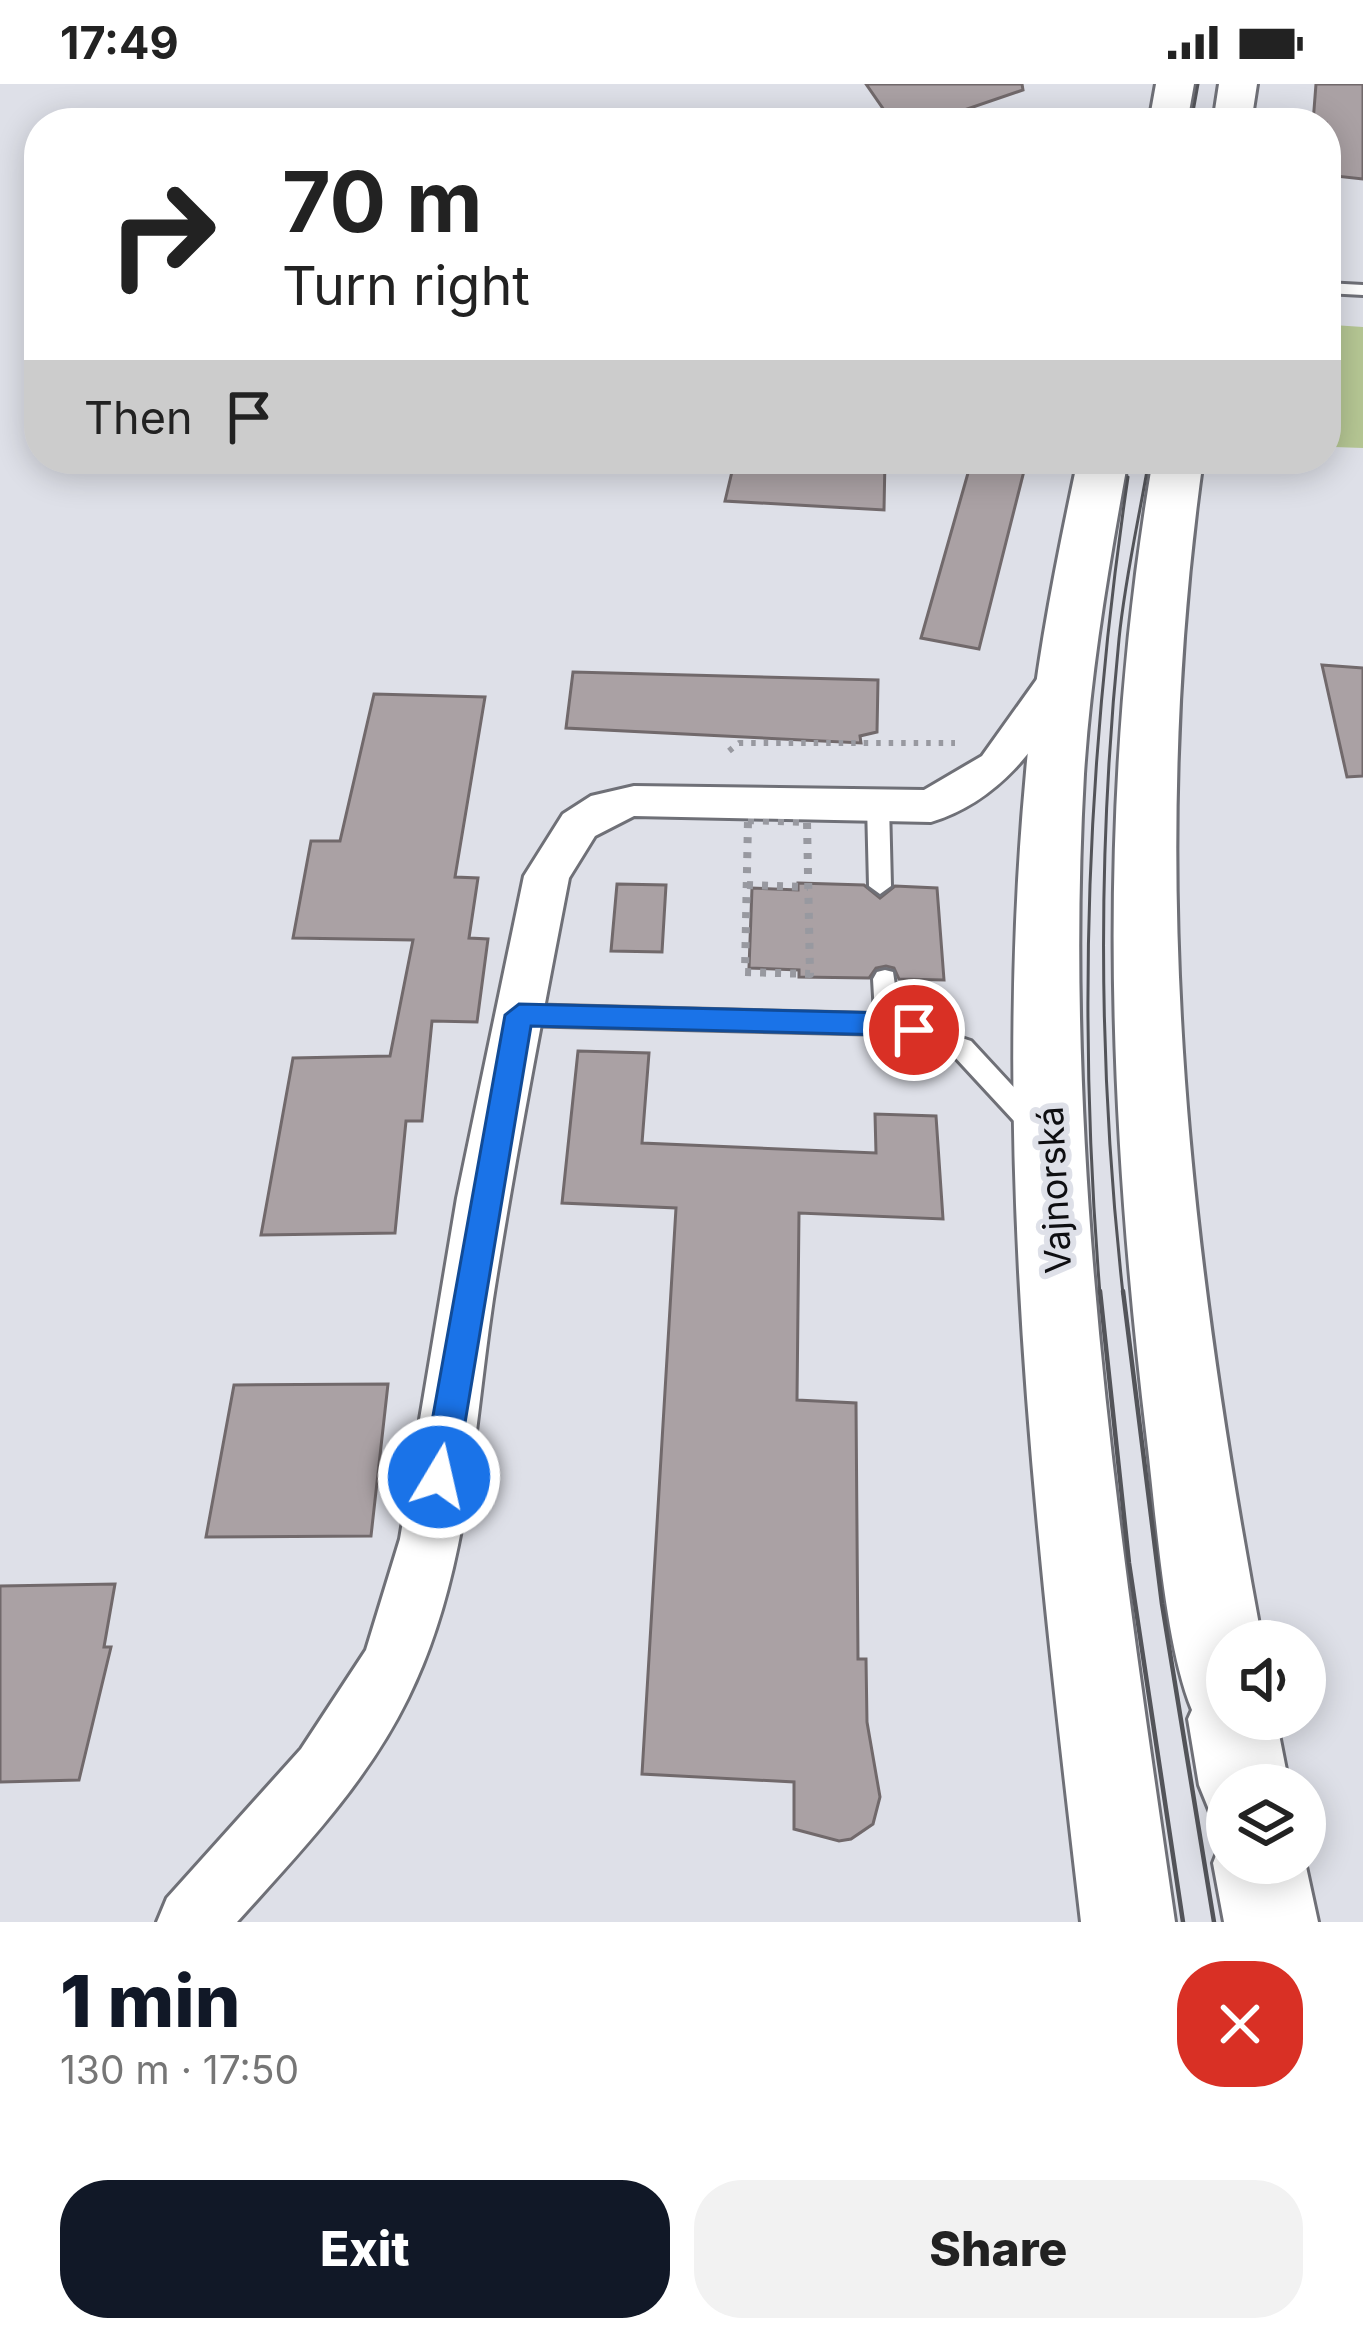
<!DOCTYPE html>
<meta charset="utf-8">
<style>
body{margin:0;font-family:Inter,sans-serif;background:#f2f2f2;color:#222;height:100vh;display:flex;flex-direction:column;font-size:45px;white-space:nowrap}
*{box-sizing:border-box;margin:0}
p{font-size:39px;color:#767676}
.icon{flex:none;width:66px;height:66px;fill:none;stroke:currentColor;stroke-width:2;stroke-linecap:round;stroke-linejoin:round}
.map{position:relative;height:1838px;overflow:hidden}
.sheet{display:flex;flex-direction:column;background:#fff;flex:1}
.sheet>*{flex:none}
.hud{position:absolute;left:24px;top:24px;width:1317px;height:366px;border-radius:48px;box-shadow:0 6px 30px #0003;background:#fff;color:#222;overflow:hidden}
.buttons{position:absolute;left:1206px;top:1536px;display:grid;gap:24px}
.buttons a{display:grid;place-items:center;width:120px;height:120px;border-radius:50%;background:#fff;box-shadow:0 6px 30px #0003;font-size:60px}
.pin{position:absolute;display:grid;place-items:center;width:102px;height:102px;color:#fff;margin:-51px;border:6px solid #fff;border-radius:50%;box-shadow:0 3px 12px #0007}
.me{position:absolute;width:132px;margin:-66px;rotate:9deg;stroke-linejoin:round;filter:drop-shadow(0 0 9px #0008)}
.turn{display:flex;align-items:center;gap:42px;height:252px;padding:0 60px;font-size:54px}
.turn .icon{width:156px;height:156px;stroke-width:2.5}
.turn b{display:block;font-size:84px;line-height:102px}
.then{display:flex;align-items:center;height:114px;padding:0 60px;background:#0003;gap:24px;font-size:45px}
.round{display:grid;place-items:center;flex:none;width:126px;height:126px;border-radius:48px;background:#f2f2f2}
.headline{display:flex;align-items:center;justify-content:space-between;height:204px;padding:0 60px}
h1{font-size:72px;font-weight:800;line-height:90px;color:#111827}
.cta{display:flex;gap:24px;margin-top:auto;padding:24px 60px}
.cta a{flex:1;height:138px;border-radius:48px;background:#111827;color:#fff;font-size:48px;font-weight:800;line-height:138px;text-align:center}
.cta a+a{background:#f2f2f2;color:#222}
.status{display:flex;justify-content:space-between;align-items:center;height:84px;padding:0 60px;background:#fff;direction:ltr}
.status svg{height:33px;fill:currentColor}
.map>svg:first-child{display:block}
.green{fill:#b6c794}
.building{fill:#aaa1a4;stroke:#71696b;stroke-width:3}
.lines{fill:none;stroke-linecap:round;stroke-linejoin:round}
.service-casing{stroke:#6f7077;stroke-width:6}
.minor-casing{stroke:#6f7077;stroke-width:6}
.secondary-casing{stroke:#6f7077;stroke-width:6}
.path-far1{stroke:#9899a0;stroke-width:6;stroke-dasharray:4.5 8;stroke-linecap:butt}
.path{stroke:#9899a0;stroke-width:8;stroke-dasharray:6 9;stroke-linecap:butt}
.service{fill:#fff;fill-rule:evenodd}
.minor{fill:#fff;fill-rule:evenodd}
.secondary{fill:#fff;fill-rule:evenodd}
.tram-far1{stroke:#535459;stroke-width:3}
.tram{stroke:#535459;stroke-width:4.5}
.route{fill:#1a73e8;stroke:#114b97;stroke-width:3}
.labels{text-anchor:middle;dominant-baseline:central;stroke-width:12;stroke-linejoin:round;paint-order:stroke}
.street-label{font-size:36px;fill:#0e0e11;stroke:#dee0e8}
</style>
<div class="status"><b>17:49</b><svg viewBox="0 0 49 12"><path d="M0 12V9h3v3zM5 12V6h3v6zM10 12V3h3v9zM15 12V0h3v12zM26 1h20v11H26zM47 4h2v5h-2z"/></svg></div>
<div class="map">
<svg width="1363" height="1838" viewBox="0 0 1363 1838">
<rect width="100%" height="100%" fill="#dee0e8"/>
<!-- green -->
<path class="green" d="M1333,241l30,2v121l-29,-1z"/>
<!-- building -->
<path class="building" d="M866,0h156l1,6 -85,29 -45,4z
M1316,0h47v95l-37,-4v-52h-13z
M735,375h150l-1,51 -159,-9z
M972,375h55l-48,190 -58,-11z
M1322,581l41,3v108l-16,1z
M573,588l305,8 -1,52 -17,4 1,7 -295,-15z
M374,610l111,3 -30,180 23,1 -9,60 19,1 -11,83 -45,-1 -10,100h-16l-11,112 -134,2 32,-177 97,-2 23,-116 -120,-2 18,-97h29z
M798,799l66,2 16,13 15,-12 42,2 7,92 -45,-1 -5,-11 -8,-2 -10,2 -7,10 -70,-1v-7l-50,-2 3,-80 46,2z
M617,800l49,1 -4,67 -51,-1z
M578,967l71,2 -7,90 234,10 -1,-39 61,2 7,103 -144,-6 -2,187 59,3 2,256h8l1,63 13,75 -7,27 -22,15 -12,2 -45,-12v-47l-152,-8 34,-566 -114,-5z
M388,1300l-17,152 -165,1 28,-152z
M115,1500l-11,63h7l-32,133 -79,2v-196z"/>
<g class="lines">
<!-- service casing -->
<g class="service-casing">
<path id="service" d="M1326,199l37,2v10l-37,-2z
M878,712l11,8 2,82 -11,8 -11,-8 -2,-82z
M885,886l8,2 7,46 71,23 73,79 4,7 -4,7 -9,4 -9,-4 -73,-79 -65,-21 -369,-9 -9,-3 -3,-7 3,-7 9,-3 356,9 -2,-35 4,-7z"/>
</g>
<!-- minor casing -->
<g class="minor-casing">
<path id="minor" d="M1066,570l14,4 6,9c-40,65 -77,131 -155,155l-297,-6 -39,20 -26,42c-27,140 -54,280 -76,421 -20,134 -24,275 -85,399 -42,86 -108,154 -171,224h-80l10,-24 134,-149 65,-99 34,-111 57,-341 67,-322 39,-62 28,-18 43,-10 290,4 58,-34 70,-98z"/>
</g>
<!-- secondary casing -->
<g class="secondary-casing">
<path id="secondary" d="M1156,0h38l-7,39h-38z
M1219,0h38l-6,39h-38z
M1078,375h50c-19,104 -37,209 -44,315 -22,386 36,767 91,1148h-94c-44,-382 -91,-765 -55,-1150 9,-105 30,-210 52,-313z
M1153,375h50c-57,406 -16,782 59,1182h-35v78h49l13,66h-62v38l-15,-6 -13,-32 -11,-66 4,-9c-27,-65 -36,-196 -45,-270 -40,-336 -51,-646 6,-981z
M1226,1746l1,33 78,-1 13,60h-94l-11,-59z"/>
</g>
<!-- path-far1 -->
<path class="path-far1" d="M729,667l10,-8h216"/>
<!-- path -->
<path class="path" d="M748,736l59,2 3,152 -65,-2z
M747,801l61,2"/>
<!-- service -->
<use href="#service" class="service"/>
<!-- minor -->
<use href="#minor" class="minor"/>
<!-- secondary -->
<use href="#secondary" class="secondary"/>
<!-- tram-far1 -->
<path class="tram-far1" d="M1191,39l7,-39
M1100,1210c-23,-281 -13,-538 28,-817
M1123,1210c-24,-216 -26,-438 -4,-655 6,-61 20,-120 30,-180"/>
<!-- tram -->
<path class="tram" d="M1100,1207l29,272 54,359
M1123,1207l39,313 52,318"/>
</g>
<!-- route -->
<path class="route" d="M519,920l369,9 36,10 4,7 -14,12 -26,-7 -357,-9 -75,451 -5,11 -12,5 -12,-5 -5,-11 83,-462z"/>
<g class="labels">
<!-- street labels -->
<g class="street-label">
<text transform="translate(1054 1106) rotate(-93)">Vajnorská</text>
</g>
</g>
</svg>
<div class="buttons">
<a><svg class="icon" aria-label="sound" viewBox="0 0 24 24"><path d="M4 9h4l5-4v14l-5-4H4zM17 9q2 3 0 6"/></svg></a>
<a><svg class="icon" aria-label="layers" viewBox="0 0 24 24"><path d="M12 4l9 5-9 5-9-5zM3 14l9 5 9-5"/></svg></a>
</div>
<div class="pin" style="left:914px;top:946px;background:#d93025"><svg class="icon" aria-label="arrive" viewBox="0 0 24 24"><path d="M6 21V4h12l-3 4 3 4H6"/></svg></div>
<svg class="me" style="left:439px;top:1393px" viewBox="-20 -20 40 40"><circle r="17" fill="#1a73e8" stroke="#fff" stroke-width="3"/><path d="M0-11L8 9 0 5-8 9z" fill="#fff"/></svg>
<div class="hud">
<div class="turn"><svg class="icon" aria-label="right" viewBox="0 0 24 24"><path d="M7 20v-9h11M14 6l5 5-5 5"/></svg><div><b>70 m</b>Turn right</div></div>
<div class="then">Then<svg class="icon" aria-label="arrive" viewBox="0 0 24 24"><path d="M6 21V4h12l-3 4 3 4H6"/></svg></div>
</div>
</div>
<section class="sheet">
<div class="headline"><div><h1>1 min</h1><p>130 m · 17:50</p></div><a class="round" style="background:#d93025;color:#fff"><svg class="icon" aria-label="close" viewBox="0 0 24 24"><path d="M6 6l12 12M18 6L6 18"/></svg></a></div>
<div class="cta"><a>Exit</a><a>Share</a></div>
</section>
